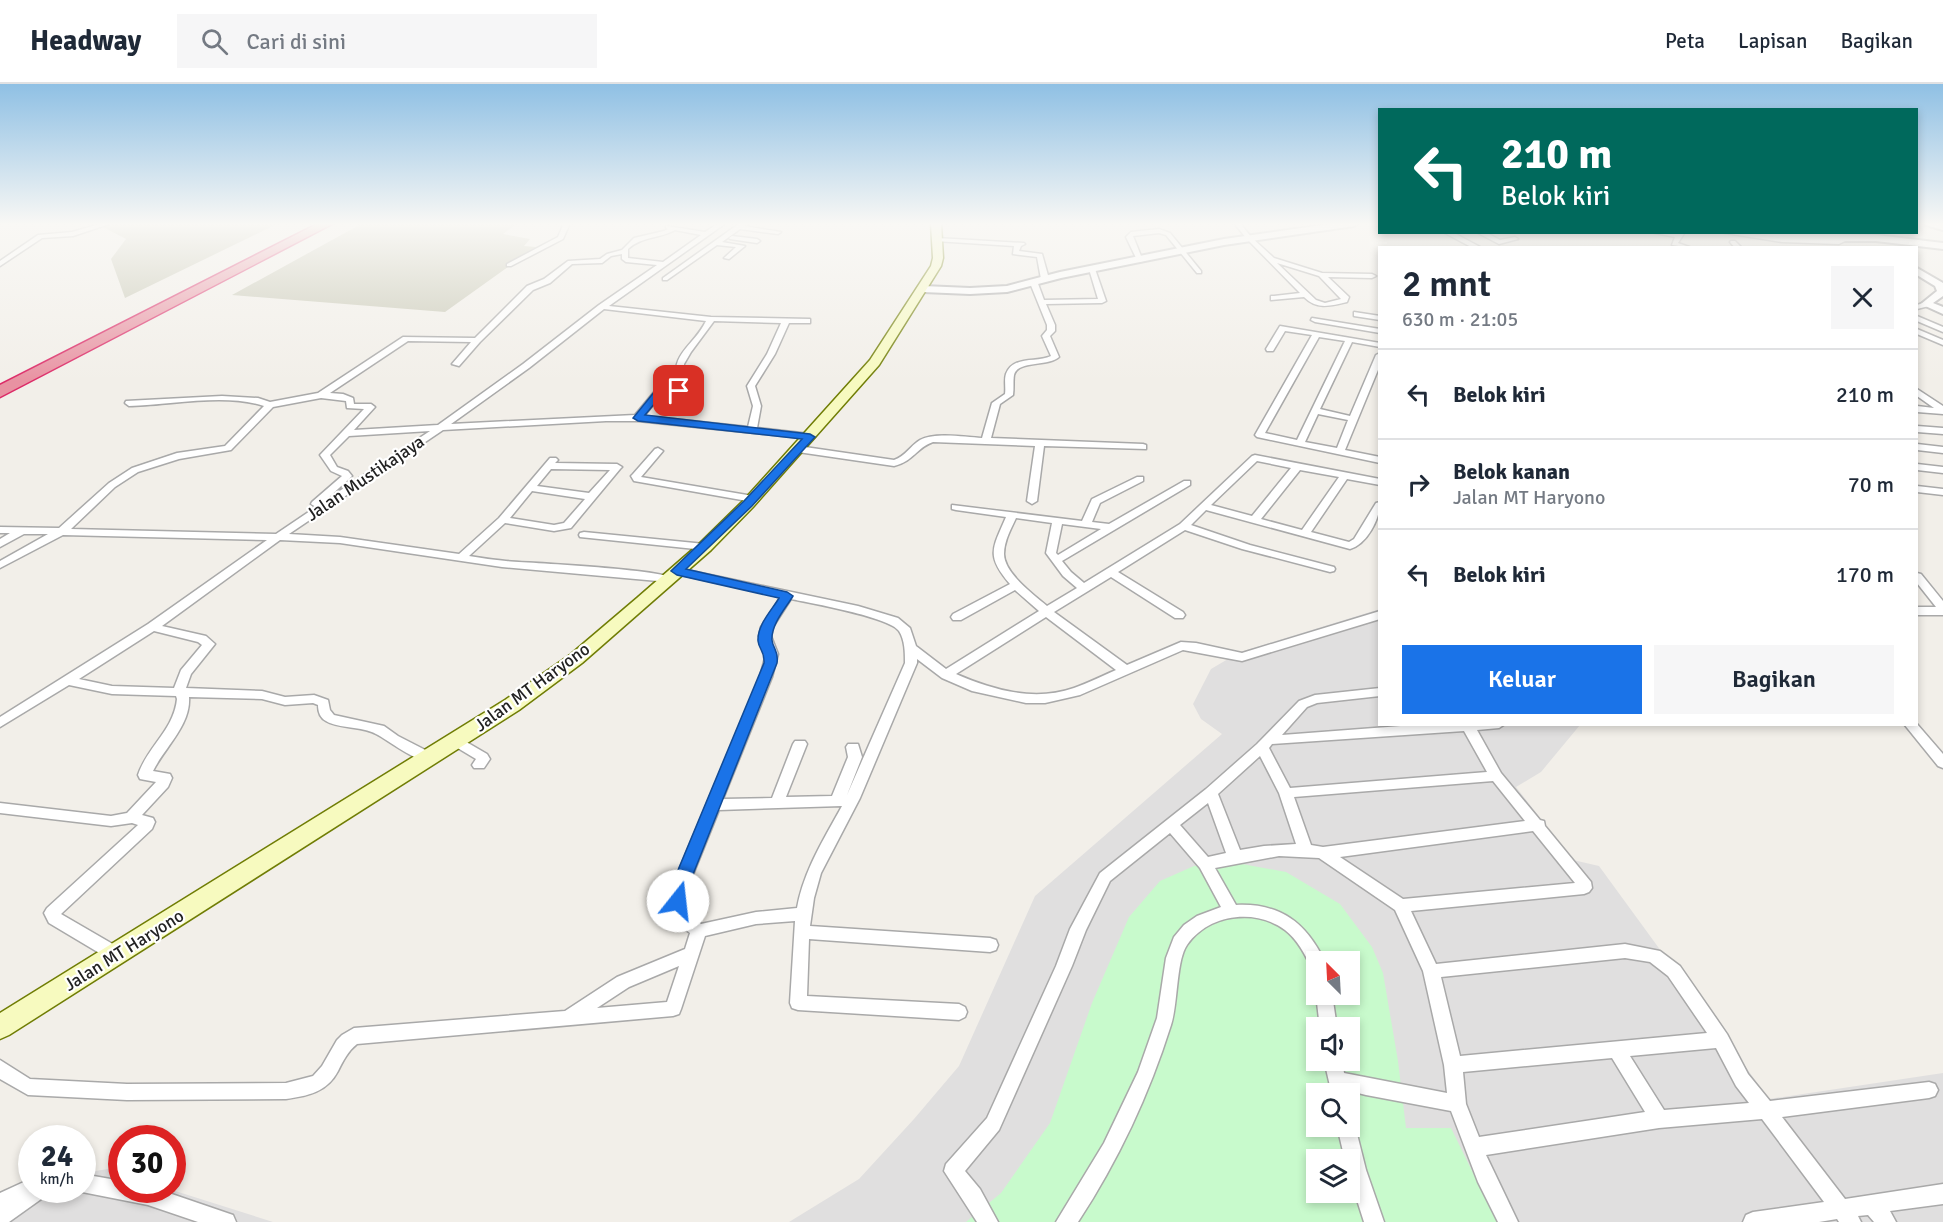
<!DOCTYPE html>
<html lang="id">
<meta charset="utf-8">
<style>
body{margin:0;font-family:Signika,sans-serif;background:#f6f6f7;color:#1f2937;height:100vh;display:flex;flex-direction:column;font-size:22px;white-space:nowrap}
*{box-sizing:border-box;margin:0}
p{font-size:20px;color:#747a83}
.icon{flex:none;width:33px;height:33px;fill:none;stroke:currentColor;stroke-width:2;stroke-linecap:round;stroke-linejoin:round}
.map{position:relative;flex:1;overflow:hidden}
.sheet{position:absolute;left:1378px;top:162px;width:540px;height:480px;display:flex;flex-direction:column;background:#fff;border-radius:0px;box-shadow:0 3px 9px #0003}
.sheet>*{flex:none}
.hud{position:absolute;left:1378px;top:24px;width:540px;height:126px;border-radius:0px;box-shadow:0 3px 9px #0003;background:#00695c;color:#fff;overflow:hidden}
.needle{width:39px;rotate:336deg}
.fabs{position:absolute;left:1306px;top:867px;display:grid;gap:12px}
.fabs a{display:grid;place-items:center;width:54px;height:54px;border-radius:0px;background:#fff;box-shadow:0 3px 9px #0003;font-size:30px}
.speed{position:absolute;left:18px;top:1041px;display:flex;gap:12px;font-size:30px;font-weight:700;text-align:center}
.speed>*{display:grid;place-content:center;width:78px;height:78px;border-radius:50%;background:#fff;box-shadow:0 3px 9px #0003;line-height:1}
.speed small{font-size:15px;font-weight:400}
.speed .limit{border:9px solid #d22;background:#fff;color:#111}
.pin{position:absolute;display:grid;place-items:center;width:51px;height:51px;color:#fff;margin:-26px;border-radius:12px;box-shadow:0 3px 9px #0006}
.me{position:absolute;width:66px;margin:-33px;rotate:16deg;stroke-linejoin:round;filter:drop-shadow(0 0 4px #0008)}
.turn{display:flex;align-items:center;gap:21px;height:126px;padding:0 24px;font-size:27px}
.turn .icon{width:78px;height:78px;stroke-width:2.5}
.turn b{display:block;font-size:42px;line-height:51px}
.round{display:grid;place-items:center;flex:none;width:63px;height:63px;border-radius:0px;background:#f6f6f7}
.summary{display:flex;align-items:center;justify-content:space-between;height:102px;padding:0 24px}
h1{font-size:36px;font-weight:600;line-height:45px}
.action{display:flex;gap:12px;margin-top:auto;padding:12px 24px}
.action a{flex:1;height:69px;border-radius:0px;background:#1a73e8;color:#fff;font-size:24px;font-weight:600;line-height:69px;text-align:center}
.action a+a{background:#f6f6f7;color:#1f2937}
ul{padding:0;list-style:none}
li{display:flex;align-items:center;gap:18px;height:90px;padding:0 24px;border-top:2px solid #e0e1e3}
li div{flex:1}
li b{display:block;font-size:22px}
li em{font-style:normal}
header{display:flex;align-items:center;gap:36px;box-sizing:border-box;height:84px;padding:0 30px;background:#fff;border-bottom:2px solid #e0e1e3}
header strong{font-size:28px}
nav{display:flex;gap:33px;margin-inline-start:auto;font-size:21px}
.search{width:420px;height:54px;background:#f6f6f7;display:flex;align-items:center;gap:15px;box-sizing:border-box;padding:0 21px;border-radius:0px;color:#747a83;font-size:22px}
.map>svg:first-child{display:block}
.residential{fill:#e0dfdf;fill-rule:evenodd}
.construction{fill:#c7c7b4}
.park{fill:#c8facc;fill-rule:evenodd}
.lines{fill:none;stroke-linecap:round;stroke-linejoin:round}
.minor-casing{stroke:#a9a9a9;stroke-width:3}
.tertiary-casing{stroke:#a9a9a9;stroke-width:4}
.secondary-casing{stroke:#707d05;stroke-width:3}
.motorway-casing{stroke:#dc2a67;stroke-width:3}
.minor{fill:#fff;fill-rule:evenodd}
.tertiary{fill:#fff;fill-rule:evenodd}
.secondary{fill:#f7fabf;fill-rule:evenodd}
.motorway{fill:#e892a2;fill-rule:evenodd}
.route{fill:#1a73e8;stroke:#114b97;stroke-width:1.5}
.labels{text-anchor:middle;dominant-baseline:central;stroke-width:4.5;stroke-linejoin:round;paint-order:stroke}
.street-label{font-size:18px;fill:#222;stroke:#fff}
</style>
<header>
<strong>Headway</strong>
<div class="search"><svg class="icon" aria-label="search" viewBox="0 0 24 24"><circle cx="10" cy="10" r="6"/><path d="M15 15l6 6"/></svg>Cari di sini</div>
<nav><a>Peta</a><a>Lapisan</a><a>Bagikan</a></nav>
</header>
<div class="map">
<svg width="1943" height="1138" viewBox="0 0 1943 1138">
<rect width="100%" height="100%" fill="#f2efe9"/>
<!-- residential -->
<path class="residential" d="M1380,525v115l200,1 -39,47 -25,15 57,73 26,6 170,233 174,-26v149h-1154l70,-43 55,-60 45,-53 76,-170 187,-162 -21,-15 -8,-15 18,-35 29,-17zM1317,878h33v32h-33zM1317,944h33v32h-33zM1317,1010h33v32h-33zM1317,1076h33v32h-33z
M108,1085l13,5 1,16h50l101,32h-273v-30l21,-9 10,-2 1,9h50l1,-17z"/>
<!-- construction -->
<path class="construction" d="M113,139h166l-154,75 -14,-39 15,-20 -23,-12z
M363,139h155l-15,11 27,5 -6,7 12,1 -91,65 -213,-17z"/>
<!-- park -->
<path class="park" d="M1242,780l44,8 54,32 32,43 11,26 15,88 8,67h45l46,94h-531l35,-29 49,-70 42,-120 37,-86 31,-36 34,-15zM1317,878h33v32h-33zM1317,944h33v32h-33zM1317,1010h33v32h-33zM1317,1076h33v32h-33z"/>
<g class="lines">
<!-- minor casing -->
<g class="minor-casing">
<path id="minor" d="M103,139h9l-39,13 -31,2 -42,28v-5l38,-26 34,-3z
M564,139h6l-7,16 -52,27h-4v-2l51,-27z
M719,139h7l-117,83 102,11 99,2v4h-21l-14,31 -20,32 6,20 -4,22 53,6 5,3 -2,2 -175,-18h-32l-163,9 -154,104 51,3 119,17 40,-36 51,-60h6l2,2 -3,3 62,1 5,3 -2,2 -49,59 -17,3 -49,-8 -36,33c13,2 25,4 37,5 25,2 157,8 169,18l-6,3 -167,-15 -162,-24 -60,-3 -118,86 44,10 9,8 -24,30 -5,14 76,3 23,6 29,-2 14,5 2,10 4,5 50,11 14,10 37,19 2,3 -2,3c-15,5 -45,-20 -59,-27 -14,-8 -37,-5 -50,-13 -6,-3 -8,-10 -8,-16l-5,-2 -28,2 -23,-6 -73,-2c2,28 -24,50 -36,74l17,3 2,4 -4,9 -26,28 11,3 2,4 -3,7 -91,85 62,36 2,5 -2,5 -6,2 -6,-2 -62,-37 -5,-10 3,-5 91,-83 -6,-2 -21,3 -111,-13v-10l111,13 16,-3 29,-31 -16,-3 -2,-4c9,-28 36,-45 39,-76l-1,-3 -64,-2 -43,-9 -69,42v-10l148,-93 119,-84 -204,-5 -63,33v-7l48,-27h-24l-24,13v-8l10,-6h-10v-6l59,1 50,-45 23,-15 45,-15 48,-7 39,-40c-39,-13 -93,-1 -135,0l-4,-3 1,-2 96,-5 36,2 12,4 48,-9 85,-56 72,1 52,-52 17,-7 24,-18 32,-2 7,-5 15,-4 12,-12 30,-7 4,-2 -2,-1v-2l39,6zM675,146l26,5 -38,27 -35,-4v-9c14,-13 31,-10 47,-19zM622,170v5l4,3 31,3 -58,40 -76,59 -85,61 -84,5 21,-23 -4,-3h-17l-1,-6 -10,-4 -13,-1 78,-52 63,1 -19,22 7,2 21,-24 53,-52 17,-7 22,-19 30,-1 9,-7zM604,225l102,12c-14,28 -35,29 -30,67l-21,3 -20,24 -184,9 78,-56zM714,237l67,2 -14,31 -20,32 6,20 -5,21 -104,-11 17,-21 23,-3v-28l7,-12zM321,314l25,3 1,7 17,1 -44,46 11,16 11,5 -30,26 -1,2 5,3 -40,27 -205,-5 44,-42 23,-15 41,-13 52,-9 42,-43zM430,347l-104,69 26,-24 -4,-5 -11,-4 -7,-12 19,-19zM551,385l59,1 -21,23 -52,-7zM532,407l53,8 -21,24 -10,2 -44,-7zM154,547l44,11 4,3 -21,25 -7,18 -62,-2 -33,-7z
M740,139h7l-3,3 37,6 -3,2 -38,-5 -18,13 23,4 -16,13 -5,-1 12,-11 -19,-2 -50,35h-4v-2z
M1234,139h6l11,14 23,21 48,15 50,1 4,2 -4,2 -44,-1 21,20 -2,5c-17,4 -30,8 -43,-5l-33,3v-4h3l26,-3 -53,-54zM1277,179l42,13 22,23 -16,4 -9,-3z
M1159,145l11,4 31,38v2h-4l-31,-38 -7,-2 -26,3 10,25 -5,1 -12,-25 5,-5z
M1443,148h9l30,16h-9z
M1476,148h9l15,8 15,-3 3,2 -19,5z
M1650,148h35l-7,11 14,5 -20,-3 3,-8z
M1719,148h21l42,6 56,2 8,-3 3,2 -10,5 -57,-2z
M732,152l25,3 3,2 -3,2 -27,-4 -1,-1z
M937,154l87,5 1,1 -4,2 -2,5 23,3 7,25 -4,2 -4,-2 -4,-22 -24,-3 1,-8 -79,-5 -1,-1z
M1731,157h4l7,7h-7l-5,-6z
M1092,183l3,2 11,32 -4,2 -56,1 9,21v6l-5,5 9,21c-11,10 -41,3 -45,18 -1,6 0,13 -1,20l-13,9 -9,34 152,6 3,1v4l-102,-3 -7,55 -5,3 -5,-3 8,-55 -102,-4c-17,6 -19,19 -39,24l-96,-14 -5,-3 5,-3 96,14c12,-4 16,-14 26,-20 15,-8 46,-3 62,-2l10,-35 13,-9c1,-7 -1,-14 1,-20 7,-19 31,-11 45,-18l-9,-20 5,-6v-5l-17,-42 7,-2 7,19 54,-1 -9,-30z
M1926,218l4,2 -1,2 -12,3v-4z
M1354,228l26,4v4l-26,-4z
M1917,232l26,11v5l-26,-11z
M1312,234l68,11v4l-65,-11 -4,-2z
M1280,242l100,17v4l-28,-5 -32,67 30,7 26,-61 4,-2v12l-35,85 35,7v6l-123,-26 -2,-2 57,-100 -27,-4 -12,20h-6l-1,-2zM1319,253l26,4 -48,99 -32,-7zM1318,330l30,6 -11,28 -32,-6z
M1917,245l26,11v5l-26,-11z
M1917,305l26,17v8l-26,-2v-6l17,2 -17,-12z
M1917,342l26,2v6l-26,-2z
M1917,360l26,3v6l-26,-3z
M658,364l5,3 -22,26 112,19 5,3 -5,3 -119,-21 -3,-5 2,-2 22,-25z
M1255,371l125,24v6l-33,-6 -36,53 38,10 5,-3 22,-36 4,-1c0,17 -13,42 -30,47l-144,-39 -15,15 59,20 84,22 1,2 -1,2 -4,1 -88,-23 -57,-19 -67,42 65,40 2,3 -2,3h-8l-64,-41 -57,35 73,53 54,-23 15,1 46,10 138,-42v8l-138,42 -59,-11 -103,45 -35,8h-19l-54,-12 -30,-13 -25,-19v4l-57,135 -39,75 -7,25 -4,28 180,12 6,2 2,5 -2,5 -6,2 -181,-13 -2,57 152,8 6,3 2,5 -2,5 -6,3 -161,-10 -6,-2 -2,-5 5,-82 -39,3 -51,12 -24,73 -2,5 -6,2 -316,28c-9,7 -14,17 -19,27 -11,21 -30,25 -52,28l-159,1 -99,-5 -28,-16v-19l30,19 97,5 159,-1 27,-7 9,-10 15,-26 5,-5 12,-7 211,-17 52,-34 68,-28 5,-16c-19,-13 -21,-23 -18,-46l88,-210 6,-23 -7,-18 2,-9 20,-30 -108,-24 -1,-2 1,-2 4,-1 181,38 40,12 12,10 6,18 30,23 93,-58 -24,-21 -54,30h-8l-2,-3 2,-3 57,-30c-25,-29 -17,-36 -4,-67l-50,-7 -4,-1v-4l130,16 10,-22 45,-22h6v4l-43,22 -8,19 17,2 75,-43h6v4l-128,76 9,11 13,11 96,-59 72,-68zM1257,377l34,7 -39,48 -41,-11zM1300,386l39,7 -37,53 -41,-11zM1016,434l36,5 -6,30 17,23 14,12 -30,18c-13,-11 -43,-33 -43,-52 0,-13 7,-25 12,-36zM1062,440l39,5 -43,26 -2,-2zM791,515c19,4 99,18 108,32 6,9 6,22 6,32l-58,132 15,-38 -4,-13h-10l-2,3 2,10 -16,39 -46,1 21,-53 -2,-3h-10l-2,3 -21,54 -49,1 49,-122 6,-23 -7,-18 2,-9zM1046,533l70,53c-14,6 -28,13 -42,18 -40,14 -81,2 -118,-14zM842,722c-18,33 -38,64 -45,102l-41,4 -55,12 -12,-9 -3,-14 2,-14 31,-77zM679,882l-12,36 -70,6 32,-21z
M1917,380l26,3v6l-26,-3z
M1917,402l26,3v6l-26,-3z
M584,448l121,12 5,3 -5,3 -125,-13 -1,-2 1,-2z
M1917,489l4,1 22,27v14h-26v-8h19l-19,-24z
M1380,604v8l-63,7 -10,4 -25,28 145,-11h78l-6,4 -22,2 24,43 39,47 4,1 1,5 46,56 1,6 -3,4 -5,2 -173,17 25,53 189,-20 35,7 20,15 47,68 21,40 22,27 159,-19 6,2 3,6 -3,6 -6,2 -147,19 63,82 98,-15v20l-53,7 6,11h-22l-6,-7 -10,1 3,6h-22l-2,-3 -18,3h-76l3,-7 7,-3 71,-10 -62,-83 -103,9 -173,27 32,67h-20l-20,-40 -27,-71 -85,-16 -36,-9 -6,-26h18l2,13 103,20 -3,-28 -21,-94 -28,-61 -76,-52 -40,-2 -64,12 21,37c44,-2 70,17 89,57h-8v7l-6,-2c-6,-13 -14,-28 -26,-37 -30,-22 -76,-16 -98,15 -11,16 -9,59 -16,80 -22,70 -53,136 -93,197h-22l48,-79 34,-71 19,-54 9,-60 8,-21 10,-12 13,-9 24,-9 -21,-39 -30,-35 -60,48 -24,49 -14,36 -73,164 -34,41 15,18 18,33h-21l-33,-51 2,-7 41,-46 69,-152 14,-37 30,-56 106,-84 51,-45 42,-43 16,-6zM1464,647l23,41 -197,16 -21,-40 3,-4zM1260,672l19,37 17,51 -32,2 -24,4 -22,-56zM1493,697l32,40 -202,26 -12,-2 -17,-48zM1208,719l18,50 -18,4 -28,-32zM1533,747l42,52 -172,16 -63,-42zM1625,874l25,4 18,14 39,57 -247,23 -19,-79zM1716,964l20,38 13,17 -85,7 -34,-54zM1612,974l33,54 -166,25 -13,-33 -3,-32z
M1904,640h13l26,30v14l-5,-2z
M456,652l31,18 3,5 -6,9h-10l-2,-3 4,-6 -25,-15 -2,-3 2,-3z
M1317,907v3h15l5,34h-17l-4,-34z
M1350,1035l5,7 11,44 18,52h-20l-14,-44v-18h-5l-8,-34h13z
M82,1090l40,7v9h38l73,25 3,7h-38l-50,-17 -66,-13 -7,-2h7z
M26,1097l6,2v7h14l-2,7 -35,25h-9v-29z"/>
</g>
<!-- tertiary casing -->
<g class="tertiary-casing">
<path id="tertiary" d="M1337,139h21l-4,3 -130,19 -163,33 -54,14 -37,2 -47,-2 -5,-3 5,-3 47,2 37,-2 53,-14 164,-33z
M1925,139l18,1v6l-17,-5z
M1743,148l133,3 67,8v6l-67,-8h-78z
M1917,184l26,15v13l-10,7 10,4v7l-22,-10 16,-13 -2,-5 -18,-11z"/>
</g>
<!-- secondary casing -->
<g class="secondary-casing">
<path id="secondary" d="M931,139h10l2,35 -2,8 -62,99 -126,142 -42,43 -129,113 -63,47 -510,325 -9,4v-26l505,-313 65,-45 67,-57 62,-54 44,-43 127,-141 61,-94 2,-8z"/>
</g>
<!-- motorway casing -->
<g class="motorway-casing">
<path id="motorway" d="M319,139h15l-334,174v-12z"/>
</g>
<!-- minor -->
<use href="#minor" class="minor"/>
<!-- tertiary -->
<use href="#tertiary" class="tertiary"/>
<!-- secondary -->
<use href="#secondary" class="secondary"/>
<!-- motorway -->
<use href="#motorway" class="motorway"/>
</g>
<!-- sky -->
<linearGradient id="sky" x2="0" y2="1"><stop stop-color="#8fc0e4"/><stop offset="0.47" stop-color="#f9f8f5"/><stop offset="1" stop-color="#f9f8f5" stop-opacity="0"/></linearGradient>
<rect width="1943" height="298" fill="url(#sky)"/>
<!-- route -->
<path class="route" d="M679,304l5,3 -2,2 -21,3 -16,19 165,19 5,3 -63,69 -66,63 101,23 6,4c-7,12 -22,28 -21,44 1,9 7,11 5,23l-89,224 -3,19 -7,2 -6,-2 -2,-5 1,-14 93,-224c1,-12 -5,-13 -6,-22 -1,-16 14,-31 21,-43l-102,-23 -6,-4 73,-70 58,-62 -164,-18 -5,-3 22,-27z"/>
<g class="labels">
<!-- street labels -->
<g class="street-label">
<text transform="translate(365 394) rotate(-34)">Jalan Mustikajaya</text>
<text transform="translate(532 603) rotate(-36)">Jalan MT Haryono</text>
<text transform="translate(124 866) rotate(-32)">Jalan MT Haryono</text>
</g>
</g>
</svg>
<div class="fabs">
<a><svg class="needle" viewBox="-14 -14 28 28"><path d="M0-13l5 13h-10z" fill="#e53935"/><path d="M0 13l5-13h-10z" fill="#747a83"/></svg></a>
<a><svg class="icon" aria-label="sound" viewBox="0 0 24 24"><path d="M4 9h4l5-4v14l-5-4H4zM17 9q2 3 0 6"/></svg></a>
<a><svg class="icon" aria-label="search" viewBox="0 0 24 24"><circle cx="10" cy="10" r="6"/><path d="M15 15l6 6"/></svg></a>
<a><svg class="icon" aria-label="layers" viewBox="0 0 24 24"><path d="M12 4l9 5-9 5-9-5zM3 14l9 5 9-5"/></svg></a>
</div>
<div class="speed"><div>24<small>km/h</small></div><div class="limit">30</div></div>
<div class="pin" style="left:679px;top:307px;background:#d93025"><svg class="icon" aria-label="arrive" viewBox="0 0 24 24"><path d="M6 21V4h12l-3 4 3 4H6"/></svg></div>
<svg class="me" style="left:678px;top:817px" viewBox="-20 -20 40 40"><circle r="19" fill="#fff"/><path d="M0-13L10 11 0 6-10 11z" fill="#1a73e8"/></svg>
<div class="hud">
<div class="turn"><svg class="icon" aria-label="left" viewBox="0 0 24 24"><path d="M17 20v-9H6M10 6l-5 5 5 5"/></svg><div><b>210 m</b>Belok kiri</div></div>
</div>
<section class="sheet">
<div class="summary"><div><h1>2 mnt</h1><p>630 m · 21:05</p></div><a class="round"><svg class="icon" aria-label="close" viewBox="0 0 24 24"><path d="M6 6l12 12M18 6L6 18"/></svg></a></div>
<ul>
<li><svg class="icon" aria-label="left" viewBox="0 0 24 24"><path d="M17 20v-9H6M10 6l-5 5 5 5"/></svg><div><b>Belok kiri</b></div><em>210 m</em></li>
<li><svg class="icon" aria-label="right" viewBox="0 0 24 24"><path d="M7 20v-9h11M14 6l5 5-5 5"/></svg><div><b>Belok kanan</b><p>Jalan MT Haryono</p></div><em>70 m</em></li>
<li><svg class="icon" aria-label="left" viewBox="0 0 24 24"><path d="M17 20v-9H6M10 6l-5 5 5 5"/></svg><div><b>Belok kiri</b></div><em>170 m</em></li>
</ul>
<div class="action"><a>Keluar</a><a>Bagikan</a></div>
</section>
</div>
